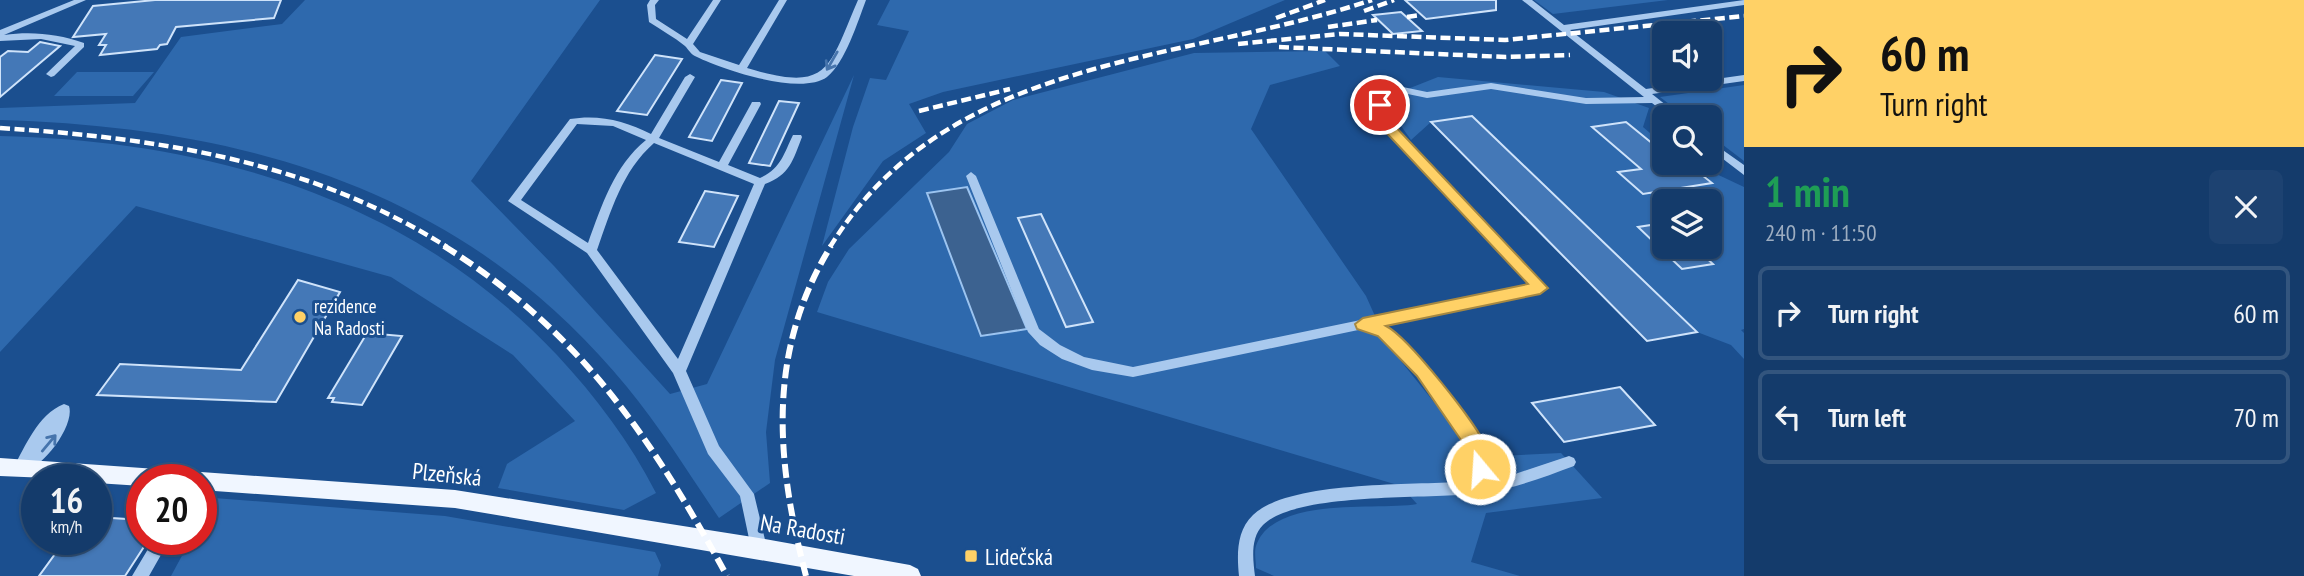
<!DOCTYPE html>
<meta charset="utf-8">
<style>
body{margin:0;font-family:"PT Sans Narrow",sans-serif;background:#1d4271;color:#f1f3f6;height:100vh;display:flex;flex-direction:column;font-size:26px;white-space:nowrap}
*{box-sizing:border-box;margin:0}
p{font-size:23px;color:#9dadc1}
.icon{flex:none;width:38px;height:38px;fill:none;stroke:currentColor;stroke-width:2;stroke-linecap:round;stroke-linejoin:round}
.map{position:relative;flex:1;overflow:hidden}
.side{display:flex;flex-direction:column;background:#143b6b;width:560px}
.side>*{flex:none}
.guide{background:#ffd166;color:#111;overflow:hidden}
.buttons{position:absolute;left:1652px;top:21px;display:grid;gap:14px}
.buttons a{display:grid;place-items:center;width:70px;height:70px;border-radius:10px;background:#143b6b;box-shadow:0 2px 5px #0004,0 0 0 2px #33557e;font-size:35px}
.speed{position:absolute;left:21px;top:464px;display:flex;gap:14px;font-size:35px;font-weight:700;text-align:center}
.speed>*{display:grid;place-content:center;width:91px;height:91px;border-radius:50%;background:#143b6b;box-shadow:0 2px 5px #0004,0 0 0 2px #33557e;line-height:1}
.speed small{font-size:18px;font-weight:400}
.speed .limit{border:10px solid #d22;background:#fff;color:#111}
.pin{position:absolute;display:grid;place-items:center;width:60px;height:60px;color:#fff;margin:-30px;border:4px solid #fff;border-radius:50%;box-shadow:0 2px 7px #0007}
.me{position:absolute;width:77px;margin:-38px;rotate:342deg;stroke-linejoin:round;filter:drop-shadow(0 0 5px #0008)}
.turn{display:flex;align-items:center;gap:24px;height:147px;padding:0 21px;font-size:32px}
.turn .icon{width:91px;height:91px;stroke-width:2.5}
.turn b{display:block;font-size:49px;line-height:60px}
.round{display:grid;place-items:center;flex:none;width:74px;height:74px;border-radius:10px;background:#1d4271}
.headline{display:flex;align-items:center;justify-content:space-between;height:119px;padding:0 21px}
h1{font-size:42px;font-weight:700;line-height:52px;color:#1e9e55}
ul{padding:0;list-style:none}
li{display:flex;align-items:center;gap:21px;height:94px;margin:0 14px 10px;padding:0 7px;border:4px solid #33557e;border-radius:10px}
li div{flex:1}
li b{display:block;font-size:26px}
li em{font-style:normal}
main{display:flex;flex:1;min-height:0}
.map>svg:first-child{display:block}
.green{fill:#2e69ad;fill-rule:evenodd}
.water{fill:#3c6290;stroke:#9cc4f0;stroke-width:2}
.building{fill:#4478b7;stroke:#cfe3fa;stroke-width:2}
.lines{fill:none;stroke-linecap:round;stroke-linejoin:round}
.minor{fill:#a9c9ee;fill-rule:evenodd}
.major{fill:#f0f6ff;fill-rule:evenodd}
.rail-far1{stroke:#fff;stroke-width:4.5;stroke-dasharray:10 4.5;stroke-linecap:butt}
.rail{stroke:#fff;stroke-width:6;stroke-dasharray:14 6;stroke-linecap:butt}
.oneway{stroke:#4674ac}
.route{fill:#ffd166;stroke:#a68842;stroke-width:2}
.poi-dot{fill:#ffd166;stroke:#1b4f8f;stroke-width:2.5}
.labels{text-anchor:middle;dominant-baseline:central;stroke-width:6;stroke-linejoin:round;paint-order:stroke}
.poi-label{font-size:19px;fill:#fff;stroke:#1b4f8f;text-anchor:start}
.near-street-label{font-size:23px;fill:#fff;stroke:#1b4f8f}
.near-poi-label{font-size:23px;fill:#fff;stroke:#1b4f8f;text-anchor:start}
</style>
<main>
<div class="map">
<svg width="1744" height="576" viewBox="0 0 1744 576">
<rect width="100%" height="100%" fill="#1b4f8f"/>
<!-- green -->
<path class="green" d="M305,0h295l-129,181 83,85 116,128 37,-10 147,-309 -79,285 -9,72 4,51 -51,35c-30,-44 -58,-90 -92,-131 -161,-197 -381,-260 -627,-267v-12l135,-5 46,-66 101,-13z
M890,0h395l-92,39 -250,53 -34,12 17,29 -43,28 -61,85 31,-119 17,-49 16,2 23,-49 -32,-6z
M1534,0h134l-115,14z
M1325,51l15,15 -70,19 -19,44 115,167 22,49 90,112 83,-4 41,45 -116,15 -15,49 49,14h-246l-18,-8c0,-7 -2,-16 0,-22 17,-51 122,-35 161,-42l-16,-18 -584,-174 11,-30 21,-33 100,-97 18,-28 46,-24 181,-47zM927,193l99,136 -45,7z
M77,72h77l-21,24h-79z
M1438,77l166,15 45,16 -6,19 21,18v8l-38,-31 -34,5 44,38 5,-1 5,4 -27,5 24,21 68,-11 -5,-8 -19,-12h6l51,24v142l-3,1 3,3v26l-13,-14 -34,-13 -225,-216 -41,6 -20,18 -24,-34 3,-10zM1664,201h46v46h-16l18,17 -30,4 -43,-41 25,-4z
M1744,85v76l-34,-26v-18h-24l-26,-20z
M0,136c211,5 409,62 557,219 39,42 73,87 99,138l-32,17 -126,-22 9,-24 68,-43 -62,-66 -122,-78 -255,-71 -136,146z
M214,498l231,18 210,36 6,13 -3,11h-487l20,-37h10v-18z"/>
<!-- water -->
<path class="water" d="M967,187l60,142 -46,7 -54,-143z"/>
<!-- building -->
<path class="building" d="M155,0h126l-7,18 -98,9 -9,17 -7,1 -3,4 -57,6 6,-10h-7l7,-11 -33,3 20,-31z
M1405,0h91v10l-70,9z
M1401,12l21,19 -29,3 -20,-19z
M40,42l20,4 -60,51v-40l8,-6 20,1z
M655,55l27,4 -35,56 -30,-4z
M721,80l21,3 -30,58 -23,-4z
M779,101l20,2 -29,63 -21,-3z
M1472,116l225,216 -50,9 -216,-219z
M1626,122l38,31v12l23,-2 25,20 -69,11 -25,-22 23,-3 -49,-42z
M705,191l33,5 -24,51 -35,-5z
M1041,214l52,108 -27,5 -48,-109z
M1664,223v24h30l19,17 -31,5 -44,-42z
M298,280l42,12 -64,110 -179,-7 23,-31 121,6z
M367,333l35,3 -40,69 -30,-3 2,-4h-6z
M1620,387l35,38 -91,17 -32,-39z
M96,517l46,3v19h7l-24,37h-86l27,-37h30z"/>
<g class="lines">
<!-- minor -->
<path class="minor" d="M74,0h12l-82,35c28,-4 54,-1 80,8v4l-30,29 -3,1 -5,-3 29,-28 -34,-7 -41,2v-11z
M650,0h9l-4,5 1,14 31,20 26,-39h8l-28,44 7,8 39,13 40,-65h8l-40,68c83,25 81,1 111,-68h8c-8,21 -21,63 -39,77 -26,19 -103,-7 -130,-20 -6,-2 -8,-7 -12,-11 -11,-9 -24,-16 -36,-24l-2,-17z
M1522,0h10l32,25 180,-25v5l-174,25 76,59 98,-14v6l-92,13 29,23h-11l-18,-14 -66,1 -95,-15 -64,9 -29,-6 -12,2 -2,11 6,17 156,166 -6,4 -159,34 8,3 39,38 56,80 2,4 1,29 28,-6 54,-18 5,2 2,4 -2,4c-30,11 -60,23 -92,27 -51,7 -184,-2 -219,32 -13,13 -10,35 -8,51h-16c-2,-20 -3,-45 14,-61 38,-36 166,-29 220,-34l-1,-29 -54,-77 -39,-40 -16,-6 -230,48 -41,-7 -30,-11 -22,-14 -12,-13 -62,-156 5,-4 5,4 63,153 21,16 24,12 49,10 397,-82 -149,-160 -7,-20 2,-13 1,-2 21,-4 29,6 64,-9 95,15 58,-1z
M690,74l5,3 -36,61 60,24 32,-58 1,-2h8l1,2 -33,61 32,13c21,-9 24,-25 33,-43h8l1,2c-9,23 -12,38 -37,47l-79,187 33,75 35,48 13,54 -3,5 -5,2 -5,-2 -3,-5 -11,-52 -32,-42 -35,-81 -86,-120 -79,-52 62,-82c29,-5 56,2 81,15l34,-57zM577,124l36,2 33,14c-32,26 -44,65 -58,103l-67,-43zM654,143l100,41 -76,175 -81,-109c14,-39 25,-79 57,-107z
M1710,141l34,24v10l-34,-26z
M64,404l5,2c7,21 -34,73 -54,66l-2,-4c13,-22 24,-53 51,-64z
M154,539h16l-21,37h-17z"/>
<!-- major -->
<path class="major" d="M0,458l185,13 8,4 8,-3 254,18 304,48 151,27 8,4 3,7h-67l-399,-68 -254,-18v-10h-59v6l-46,-3v-3l-96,-4z"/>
<!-- rail-far1 -->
<path class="rail-far1" d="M1364,11l30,-11
M1407,17l14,-2
M1276,18l49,-18
M1328,27l49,-7
M1238,44l102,-10 165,6 239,-24
M1279,47l227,10 64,-2
M919,111l91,-22
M0,128c158,10 311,33 447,119
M830,247c118,-193 350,-183 542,-247"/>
<!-- rail -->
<path class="rail" d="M444,246c137,86 207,191 283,330
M806,576c-30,-115 -40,-224 25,-330"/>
</g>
<!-- one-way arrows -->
<defs><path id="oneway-shaft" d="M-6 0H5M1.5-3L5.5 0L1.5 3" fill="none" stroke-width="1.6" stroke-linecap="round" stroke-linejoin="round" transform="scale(1.75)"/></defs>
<g class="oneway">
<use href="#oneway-shaft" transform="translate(832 61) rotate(120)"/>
<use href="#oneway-shaft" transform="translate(49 443) rotate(-50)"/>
</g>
<!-- route -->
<path class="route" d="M1380,101l6,4 5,17 157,166 -8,6 -154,32c22,11 91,98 101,122 3,8 3,19 -1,27l-6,2 -7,-2 -3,-22 -53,-77 -39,-40 -21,-7 -2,-5 8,-6 165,-34 -148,-158 -7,-21z"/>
<!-- markers -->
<g class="poi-dot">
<circle cx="300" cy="317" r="7"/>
<rect x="964" y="549" width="14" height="14" rx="3.5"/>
</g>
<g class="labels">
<!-- poi labels -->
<g class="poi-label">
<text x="314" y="306">rezidence<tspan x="314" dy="22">Na Radosti</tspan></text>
</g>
<!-- near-street labels -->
<g class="near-street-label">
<text transform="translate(447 474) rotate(6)">Plzeňská</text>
<text transform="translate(803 529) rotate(10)">Na Radosti</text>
</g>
<!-- near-poi labels -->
<g class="near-poi-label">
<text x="985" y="556">Lidečská</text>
</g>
</g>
</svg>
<div class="buttons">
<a><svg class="icon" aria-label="sound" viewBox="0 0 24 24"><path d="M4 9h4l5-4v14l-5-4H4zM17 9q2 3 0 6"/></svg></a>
<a><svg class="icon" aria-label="search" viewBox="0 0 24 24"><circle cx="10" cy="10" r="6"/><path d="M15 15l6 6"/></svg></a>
<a><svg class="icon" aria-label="layers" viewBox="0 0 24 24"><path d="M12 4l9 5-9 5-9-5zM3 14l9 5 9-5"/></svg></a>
</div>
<div class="speed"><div>16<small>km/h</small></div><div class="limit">20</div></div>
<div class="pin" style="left:1380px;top:105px;background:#d93025"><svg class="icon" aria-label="arrive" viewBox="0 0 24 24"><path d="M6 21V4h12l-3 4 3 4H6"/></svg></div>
<svg class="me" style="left:1480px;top:469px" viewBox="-20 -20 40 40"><circle r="17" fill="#ffd166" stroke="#fff" stroke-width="3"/><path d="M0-11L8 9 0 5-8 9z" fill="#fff"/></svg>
</div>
<section class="side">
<div class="guide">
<div class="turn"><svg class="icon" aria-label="right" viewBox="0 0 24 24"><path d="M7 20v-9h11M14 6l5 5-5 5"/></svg><div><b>60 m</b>Turn right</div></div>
</div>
<div class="headline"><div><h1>1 min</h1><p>240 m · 11:50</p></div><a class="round"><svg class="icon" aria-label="close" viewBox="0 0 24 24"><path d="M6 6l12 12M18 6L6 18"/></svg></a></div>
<ul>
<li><svg class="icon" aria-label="right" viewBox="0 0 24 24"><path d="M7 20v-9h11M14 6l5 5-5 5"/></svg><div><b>Turn right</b></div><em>60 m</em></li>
<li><svg class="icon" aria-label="left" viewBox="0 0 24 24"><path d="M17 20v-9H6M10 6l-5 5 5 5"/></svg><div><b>Turn left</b></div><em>70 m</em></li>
</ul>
</section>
</main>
